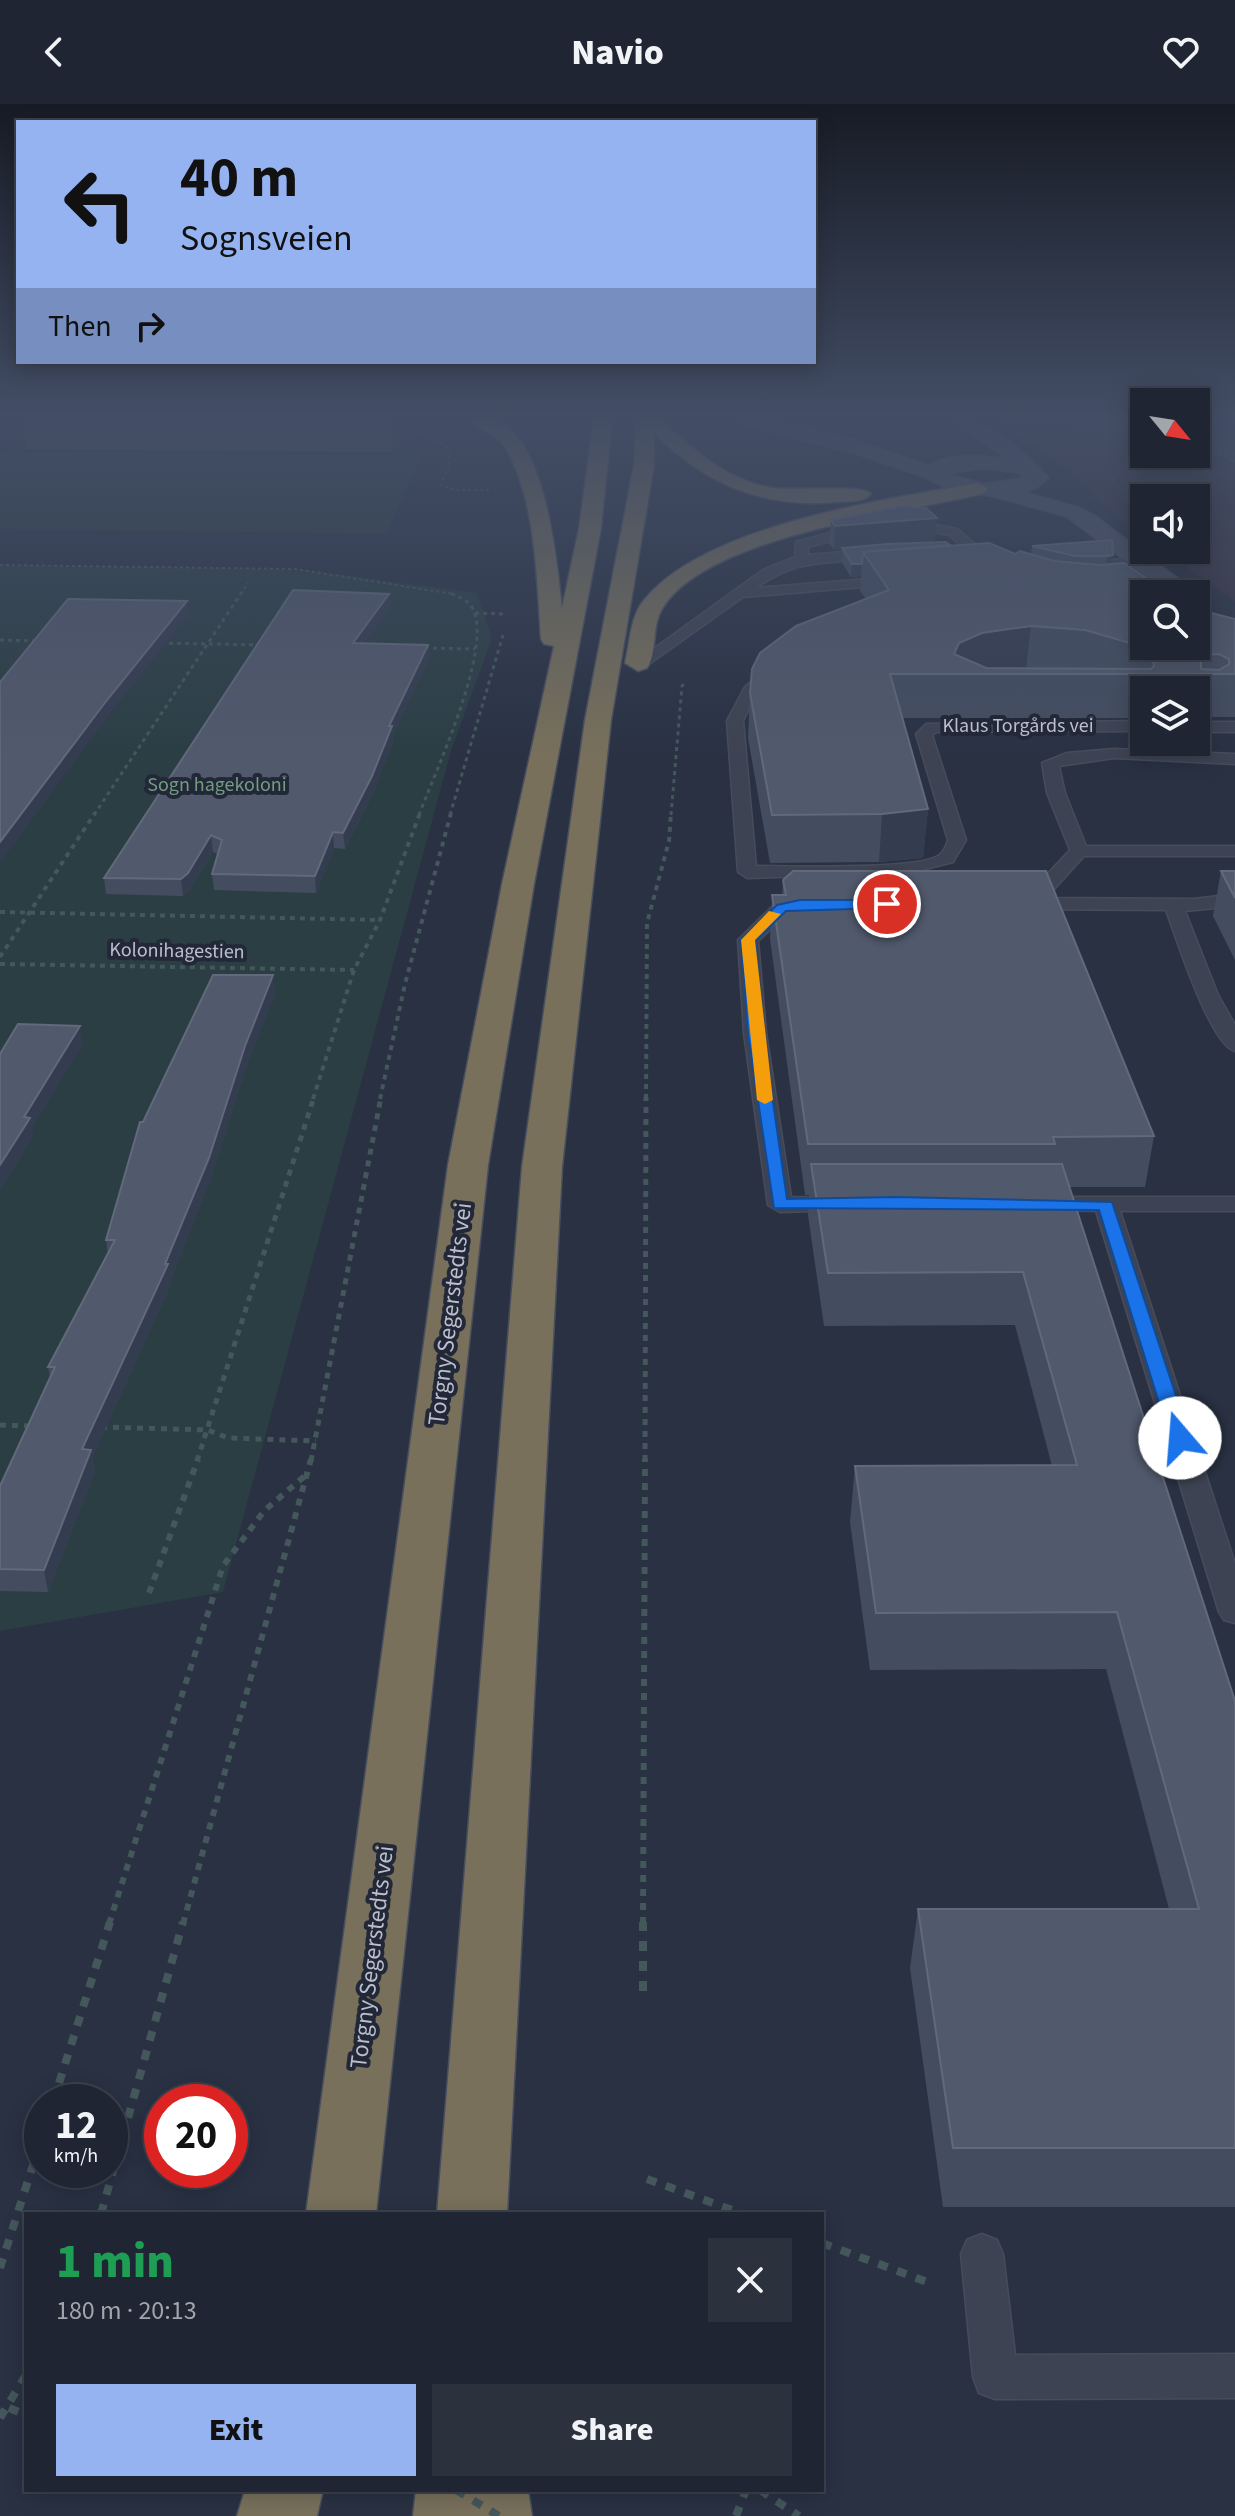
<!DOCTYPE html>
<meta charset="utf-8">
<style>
body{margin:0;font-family:"Source Sans 3",sans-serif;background:#2c313e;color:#f1f3f6;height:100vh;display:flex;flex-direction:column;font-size:30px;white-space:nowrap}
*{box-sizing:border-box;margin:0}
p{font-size:26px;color:#a1a5ac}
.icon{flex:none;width:44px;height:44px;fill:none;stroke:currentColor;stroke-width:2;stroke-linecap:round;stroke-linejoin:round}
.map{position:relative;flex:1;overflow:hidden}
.drawer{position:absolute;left:24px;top:2108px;width:800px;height:280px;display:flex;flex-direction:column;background:#1f2532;border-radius:0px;box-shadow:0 4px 20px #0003,0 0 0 2px #3c424d}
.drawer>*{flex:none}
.hud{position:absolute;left:16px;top:16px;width:800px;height:244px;border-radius:0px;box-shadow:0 4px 20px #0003,0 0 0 2px #3c424d;background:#95b2f1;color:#111;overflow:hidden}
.needle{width:52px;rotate:120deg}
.tools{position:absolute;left:1130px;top:284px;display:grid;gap:16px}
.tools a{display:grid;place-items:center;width:80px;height:80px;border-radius:0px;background:#1f2532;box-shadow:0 4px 20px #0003,0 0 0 2px #3c424d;font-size:40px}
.speed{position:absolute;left:24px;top:1980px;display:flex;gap:16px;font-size:40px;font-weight:700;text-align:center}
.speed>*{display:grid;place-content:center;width:104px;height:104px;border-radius:50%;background:#1f2532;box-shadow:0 4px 20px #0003,0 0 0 2px #3c424d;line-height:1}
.speed small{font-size:20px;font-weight:400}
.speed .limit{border:12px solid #d22;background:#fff;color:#111}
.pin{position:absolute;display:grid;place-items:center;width:68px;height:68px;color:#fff;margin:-34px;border:4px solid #fff;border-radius:50%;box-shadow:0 2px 8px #0007}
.me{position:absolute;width:88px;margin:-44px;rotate:342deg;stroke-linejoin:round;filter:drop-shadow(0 0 6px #0008)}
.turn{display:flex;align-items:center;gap:28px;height:168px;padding:0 32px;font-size:36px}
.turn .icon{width:104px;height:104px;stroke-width:2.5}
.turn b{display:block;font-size:56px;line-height:68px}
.then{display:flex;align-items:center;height:76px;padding:0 32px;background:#0003;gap:16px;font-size:30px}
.round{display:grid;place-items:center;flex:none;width:84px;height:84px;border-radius:0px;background:#2c313e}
.summary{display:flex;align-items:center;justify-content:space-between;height:136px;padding:0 32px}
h1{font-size:48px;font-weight:800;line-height:60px;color:#1e9e55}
.action{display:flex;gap:16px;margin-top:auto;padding:16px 32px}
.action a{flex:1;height:92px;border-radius:0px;background:#95b2f1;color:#111;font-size:32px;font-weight:800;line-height:92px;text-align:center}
.action a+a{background:#2c313e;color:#f1f3f6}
header{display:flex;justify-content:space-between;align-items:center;height:104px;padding:0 32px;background:#1f2532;font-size:36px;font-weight:800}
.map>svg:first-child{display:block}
.medical{fill:#393544}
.green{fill:#2b3e44}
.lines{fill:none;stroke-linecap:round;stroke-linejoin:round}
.lane-casing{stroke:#474c5c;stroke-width:3}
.secondary-casing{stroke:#474c5c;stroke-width:3}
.highway-casing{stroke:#484e5d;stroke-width:3}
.path-far5{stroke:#44575b;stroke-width:2;stroke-dasharray:3 3;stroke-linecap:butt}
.path-far4{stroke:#44575b;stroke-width:3;stroke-dasharray:4 4;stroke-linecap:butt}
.path-far3{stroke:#44575b;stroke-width:4;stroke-dasharray:5 5;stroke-linecap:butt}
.path-far2{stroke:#44575b;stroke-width:5;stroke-dasharray:6 6;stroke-linecap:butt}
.path-far1{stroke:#44575b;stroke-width:6;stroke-dasharray:7 7;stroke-linecap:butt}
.path{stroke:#44575b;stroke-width:8;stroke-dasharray:10 10;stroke-linecap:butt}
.lane{fill:#3d4352;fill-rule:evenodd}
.secondary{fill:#4c5265;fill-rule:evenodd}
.highway{fill:#78705b;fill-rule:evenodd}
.path-bridge{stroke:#44575b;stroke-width:8;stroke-dasharray:10 10;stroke-linecap:butt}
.wall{fill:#444d60}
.shaded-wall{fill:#343c50}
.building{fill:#51596c;stroke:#61697b;stroke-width:2;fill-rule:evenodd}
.route{fill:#1a73e8;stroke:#114b97;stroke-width:2}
.slow{fill:#f59e0b}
.labels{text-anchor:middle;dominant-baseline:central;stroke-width:8;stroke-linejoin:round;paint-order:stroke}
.far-street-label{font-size:20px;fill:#bbbfcc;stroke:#222838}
.far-park-label{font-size:20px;fill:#739c81;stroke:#222838}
.street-label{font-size:24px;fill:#bbbfcc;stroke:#222838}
</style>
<header><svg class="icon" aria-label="back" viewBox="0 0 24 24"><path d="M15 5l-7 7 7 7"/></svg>Navio<svg class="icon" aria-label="heart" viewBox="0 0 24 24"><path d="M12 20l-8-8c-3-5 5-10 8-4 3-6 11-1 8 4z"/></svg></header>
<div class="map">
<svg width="1235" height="2412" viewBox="0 0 1235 2412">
<rect width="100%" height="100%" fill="#293143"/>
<!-- medical -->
<path class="medical" d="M995,316h149v34h52v-34h39v181l-73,-51h34v-52h-52v39l-49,-39 -28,-29z"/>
<!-- green -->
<path class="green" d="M0,348l422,4 -35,78 -387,-5z
M0,461l295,4 182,24 15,45 -41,113 -228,841 -223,39z"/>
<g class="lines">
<!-- lane casing -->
<g class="lane-casing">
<path id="lane" d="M1196,328l39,22v7l-38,-17z
M902,415l55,10 43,36 -12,3 -39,-33 -51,-9 -2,-3z
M863,420l4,1v6l-59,16v8l68,-6 5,1v6c-51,10 -79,-1 -125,32l137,-11 5,1v6l-155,13 -101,72 -12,-3 133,-96 32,-13 1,-15z
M1146,453l5,1v6l-75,7 -7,-4 7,-4z
M773,560l12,3 -29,26 -13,28 13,145c34,0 158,4 182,-10 6,-4 8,-10 10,-16l-32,-106 10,-10 218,-3v10l-208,1 -4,3 34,105 -13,22 -43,11 -163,5 -9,-6 -11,-151 18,-34z
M1196,618h39v10h-39z
M1114,645l121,5v10l-121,-6 -55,8 6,27 21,53h149v10h-151l-38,42 148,1 41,-5v12l-50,5 33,84 17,30v26c-25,-6 -59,-114 -69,-141l-143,-1 -9,-6 12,-6 44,-47 -23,-57 -5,-30 25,-10z
M800,794l7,2v8l-18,4 -31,29 8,92 25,164 62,1 3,5 -3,5 -9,2 -64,2 -12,-7 -24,-172 -6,-93 37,-36z
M1039,1093h196v14h-115l115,353v59l-11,-3 -5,-8 -123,-401 -66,-2 -3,-5z
M982,2130l15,6 6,14 12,101 220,-1v44l-240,1 -16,-6 -6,-16 -12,-123 6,-14z"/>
</g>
<!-- secondary casing -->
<g class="secondary-casing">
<path id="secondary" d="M739,316c65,0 130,25 191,46 17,-15 57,-9 78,-7l-57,-39c38,0 74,30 97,58l-12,10 -13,4 57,16 15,8 103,78h-27l-105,-78 -74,-20 -45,-7 -22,-12 -70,-24 -113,-29zM983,364l34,4 8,6 -40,6 -40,-10z"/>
</g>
<!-- highway casing -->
<g class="highway-casing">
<path id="highway" d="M470,316c8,0 18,-2 25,1 51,16 62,142 67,187l17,-80 15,-108h18l-11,108 -67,356 -46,281 -112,1049h-70l142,-1049 54,-281 52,-238 -10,-2 -3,-5c-4,-57 -5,-144 -37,-193 -9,-13 -25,-15 -34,-26z
M636,316h25c32,30 67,61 112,68 19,3 90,-4 98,6 -8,9 -23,7 -34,8 -73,7 -132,-18 -183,-69v32l-43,255 -49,447 -55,1047h-70l85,-1047 63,-447 49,-255z
M978,379l10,6 -3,4c-79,20 -279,42 -323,116 -11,18 -4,43 -15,59l-9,3 -13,-8c5,-21 5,-46 19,-63 63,-76 240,-100 334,-117z
M245,2386h78l-6,26h-80z
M416,2386h112l4,26h-119z"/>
</g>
<!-- path-far5 -->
<path class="path-far5" d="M378,316l50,16 22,13 -1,17 -8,19 13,5h35
M422,316l17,6
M0,461l295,4 158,25
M241,490l7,-11"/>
<!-- path-far4 -->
<path class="path-far4" d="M475,509l29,1
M0,536l39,1
M161,539l102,2
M425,544l50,1
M94,711l148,-223
M419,711c16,-43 74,-166 54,-206 -5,-10 -15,-12 -25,-17
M450,711l53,-180
M671,711l11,-129 4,-5"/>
<!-- path-far3 -->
<path class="path-far3" d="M0,808l379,8
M0,853l95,-144
M0,860l354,6
M313,995l41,-129 26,-50 40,-107
M380,995l25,-115 46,-171
M646,995l1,-176 22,-82 2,-28"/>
<!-- path-far2 -->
<path class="path-far2" d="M0,1321l31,1
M101,1323l107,3 20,8 88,3
M197,1357l117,-364
M311,1357l70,-364
M645,1357l1,-364"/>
<!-- path-far1 -->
<path class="path-far1" d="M149,1489l49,-134
M109,1820l114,-358 41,-55 43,-37
M183,1820l128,-465
M643,1820l2,-465"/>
<!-- path -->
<path class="path" d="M643,1887v-69
M53,1998l57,-180
M647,2075l96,35
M101,2110l82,-292
M822,2139l108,40
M0,2164l42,-131
M9,2304l17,7
M0,2314l26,-43
M760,2386l39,26
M736,2412l10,-26"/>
<!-- lane -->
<use href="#lane" class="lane"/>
<!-- secondary -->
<use href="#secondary" class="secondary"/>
<!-- highway -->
<use href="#highway" class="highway"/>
<!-- path-bridge -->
<path class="path-bridge" d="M456,2386l43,26"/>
</g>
<!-- wall -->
<path class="wall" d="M21,316h370l2,32 -367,-3z
M1064,316h75v1l-1,-1 -4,11 -54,2z
M831,416l104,21 -22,2 37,2 65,9h16l1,-8 80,-6 -1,24 33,30 91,25v98h-39v-27h-52v28h-242l26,91 -5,49 -44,4 -109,1 -22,-125 2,-45 116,-94 -6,-8 1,-15 -10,1 -10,-16 1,-12 -8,1 -5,-7z
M389,490l1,13 -26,36 64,2 1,14 -36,76v6l-19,50 -29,58 -11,-1 -18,45 -102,-3 -2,-16 6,-20 -5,-2 -23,38 -7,6 -77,-2 -2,-16z
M1221,767h14v89l-22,-44z
M783,776l371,256 -9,51h-76l166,514v506h-292l-33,-239 8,-59h251l-63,-240 -236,1 -20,-148 5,-56h197l-37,-141 -191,1 -16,-111 1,-20h-4l-35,-256 2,-44h10z
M275,889l-28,71 -36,113 -40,102v5l-79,174 3,13 -47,121 -48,-1v-105l50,-110 -2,-9 60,-113 -2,-14 37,-118z"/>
<!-- shaded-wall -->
<path class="shaded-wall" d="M0,316h9l-9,8z
M937,414l-2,23 -101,9 1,-24z
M1113,451l-5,34 -6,1 5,-34z
M852,460h10l-1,12 -10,1z
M389,490l1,13 -36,50 -1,-14z
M187,497l2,13 -80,101 -109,148v-21l107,-142z
M1031,522l-5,42 -42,6 -30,-20 5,-11 23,-10z
M428,541l1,14 -36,76v6l-19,50 -29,58 -2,-16 46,-107z
M928,705l-5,49 -44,4 3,-48z
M333,728l1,16 -18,45 -1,-17z
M211,731l2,17 -23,38 -7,6 -2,-17z
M273,871l2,18 -28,71 -36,113 -40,102v5l-79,174 3,13 -47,121 -4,-22 38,-121 83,-185 80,-218z
M80,922l3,18 -51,85 2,7 -34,55v-26l24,-48z"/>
<!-- building -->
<path class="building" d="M903,402l23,2 11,10 -102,8 -4,-6z
M1112,436l1,15 -6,1h-32l-43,-10z
M946,438l4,3 -87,7 -1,12h-10l-10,-16 45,-4z
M989,439l26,11 5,-3 34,10 45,4 25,-2 45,31h-25v52h52v-37l39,10v55h-345l38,135 -46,5 -110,1 -22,-122 2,-24 8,-16 36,-27 93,-36 -26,-38zM1031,522l54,4 66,19 3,17 -3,3 -165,-1 -32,-14 5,-11 23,-10zM1219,550l10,5v5l-10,6 -18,-1v-14z
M293,486l96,4 -36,49 75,2 -39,81h3l-20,50 -29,57 -10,-1 -18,44 -103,-2 10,-34 -11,-5 -23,38 -7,6 -77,-1z
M68,495l119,2 -80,99 -107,142v-160z
M793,767h253l108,265 -101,1 2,7h-247l-36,-249h14l-3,-15z
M1221,767h14v27z
M213,871h60l-28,71 -36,112 -44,106h3l-86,185 9,1 -47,120 -44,-1v-83l55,-119h-7l67,-127h-9l34,-118h3z
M18,920l62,2 -56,91 6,1 -30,47v-111z
M811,1060h251l173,537v447h-282l-35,-239h281l-82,-297 -241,1 -21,-147 222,-1 -54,-193 -195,1z"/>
<!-- sky -->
<linearGradient id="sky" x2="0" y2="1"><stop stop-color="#171b25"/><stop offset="0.48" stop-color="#434e66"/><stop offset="1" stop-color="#434e66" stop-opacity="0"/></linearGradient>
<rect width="1235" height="654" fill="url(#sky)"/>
<!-- route -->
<path class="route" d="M800,796h87l6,4 -6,4 -101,3 -31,30 8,92 24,166 109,-2 216,5 78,236 -3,4h-14l-3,-4 -71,-228 -325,-2 -26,-175 -7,-93 36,-35z"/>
<!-- slow -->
<path class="slow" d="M769,807l12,3 -26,26 18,160 -8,4 -8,-4 -16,-160z"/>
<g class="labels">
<!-- far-street labels -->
<g class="far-street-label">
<text x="1018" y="622">Klaus Torgårds vei</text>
<text transform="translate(177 847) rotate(1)">Kolonihagestien</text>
</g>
<!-- far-park labels -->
<g class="far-park-label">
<text x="217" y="681">Sogn hagekoloni</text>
</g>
<!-- street labels -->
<g class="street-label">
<text transform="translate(450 1210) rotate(-83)">Torgny Segerstedts vei</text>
<text transform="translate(372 1853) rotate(-83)">Torgny Segerstedts vei</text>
</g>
</g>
</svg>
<div class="tools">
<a><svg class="needle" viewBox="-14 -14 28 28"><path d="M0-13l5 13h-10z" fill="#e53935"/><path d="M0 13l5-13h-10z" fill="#a1a5ac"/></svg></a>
<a><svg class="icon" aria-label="sound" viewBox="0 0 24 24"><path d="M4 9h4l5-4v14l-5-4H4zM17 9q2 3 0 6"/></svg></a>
<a><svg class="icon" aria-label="search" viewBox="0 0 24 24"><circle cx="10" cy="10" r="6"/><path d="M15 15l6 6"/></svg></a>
<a><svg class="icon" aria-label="layers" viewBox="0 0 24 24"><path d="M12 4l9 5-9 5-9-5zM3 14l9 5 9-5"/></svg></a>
</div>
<div class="speed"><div>12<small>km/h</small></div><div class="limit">20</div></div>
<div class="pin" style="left:887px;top:800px;background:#d93025"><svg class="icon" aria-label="arrive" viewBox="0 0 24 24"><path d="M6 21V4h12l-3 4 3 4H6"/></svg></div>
<svg class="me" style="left:1180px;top:1334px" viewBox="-20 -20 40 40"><circle r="19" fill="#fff"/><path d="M0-13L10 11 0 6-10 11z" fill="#1a73e8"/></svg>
<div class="hud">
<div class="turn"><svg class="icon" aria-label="left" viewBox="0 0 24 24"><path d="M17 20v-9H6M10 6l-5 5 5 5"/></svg><div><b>40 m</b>Sognsveien</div></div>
<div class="then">Then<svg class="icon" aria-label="right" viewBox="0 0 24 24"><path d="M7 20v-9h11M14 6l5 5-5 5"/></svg></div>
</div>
<section class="drawer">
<div class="summary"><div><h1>1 min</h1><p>180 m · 20:13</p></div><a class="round"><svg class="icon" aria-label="close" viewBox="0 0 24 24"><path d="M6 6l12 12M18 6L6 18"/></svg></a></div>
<div class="action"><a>Exit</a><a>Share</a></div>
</section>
</div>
